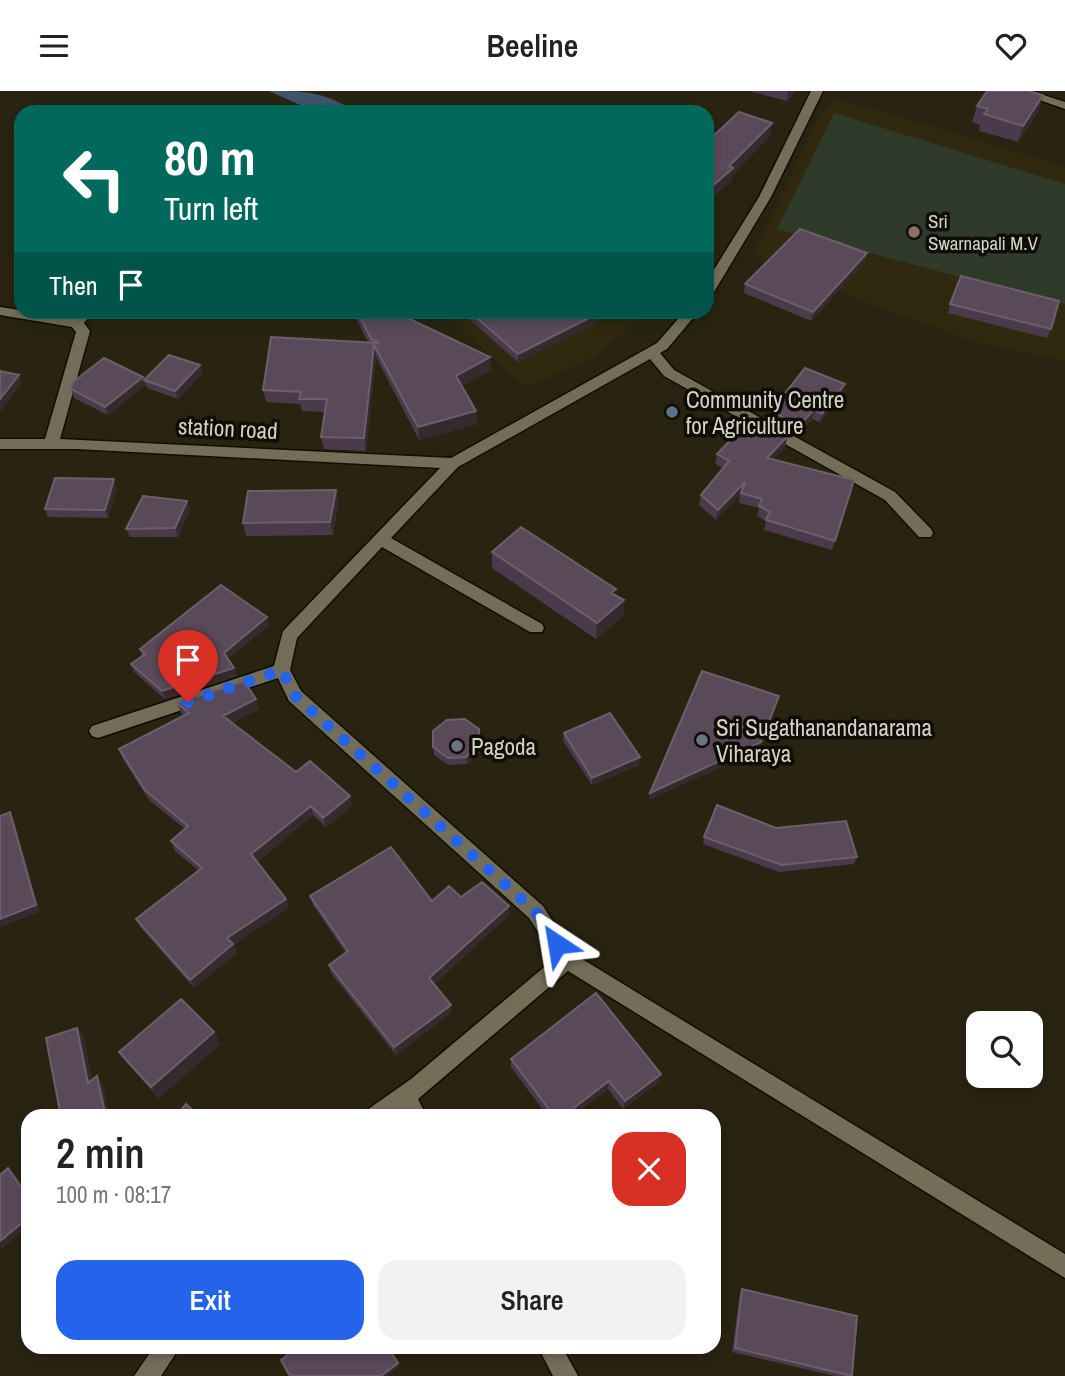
<!DOCTYPE html>
<meta charset="utf-8">
<style>
body{margin:0;font-family:"Archivo Narrow",sans-serif;background:#f2f2f2;color:#222;height:100vh;display:flex;flex-direction:column;font-size:26px;white-space:nowrap}
*{box-sizing:border-box;margin:0}
p{font-size:23px;color:#767676}
.icon{flex:none;width:38px;height:38px;fill:none;stroke:currentColor;stroke-width:2;stroke-linecap:round;stroke-linejoin:round}
.map{position:relative;flex:1;overflow:hidden}
.drawer{position:absolute;left:21px;top:1018px;width:700px;height:245px;display:flex;flex-direction:column;background:#fff;border-radius:21px;box-shadow:0 4px 10px #0003}
.drawer>*{flex:none}
.banner{position:absolute;left:14px;top:14px;width:700px;height:214px;border-radius:21px;box-shadow:0 4px 10px #0003;background:#00695c;color:#fff;overflow:hidden}
.controls{position:absolute;left:966px;top:920px;display:grid;gap:14px}
.controls a{display:grid;place-items:center;width:77px;height:77px;border-radius:14px;background:#fff;box-shadow:0 4px 10px #0003;font-size:35px}
.pin{position:absolute;display:grid;place-items:center;width:60px;height:60px;color:#fff;margin:-72px -30px;border-radius:50% 50% 50% 0;rotate:-45deg;box-shadow:0 0 7px #0007}
.pin .icon{rotate:45deg}
.me{position:absolute;width:77px;margin:-38px;rotate:327deg;stroke-linejoin:round;filter:drop-shadow(0 0 5px #0008)}
.turn{display:flex;align-items:center;gap:24px;height:147px;padding:0 35px;font-size:32px}
.turn .icon{width:91px;height:91px;stroke-width:2.5}
.turn b{display:block;font-size:49px;line-height:60px}
.then{display:flex;align-items:center;height:66px;padding:0 35px;background:#0003;gap:14px;font-size:26px}
.round{display:grid;place-items:center;flex:none;width:74px;height:74px;border-radius:21px;background:#f2f2f2}
.summary{display:flex;align-items:center;justify-content:space-between;height:119px;padding:0 35px}
h1{font-size:42px;font-weight:600;line-height:52px}
.cta{display:flex;gap:14px;margin-top:auto;padding:14px 35px}
.cta a{flex:1;height:80px;border-radius:21px;background:#2563eb;color:#fff;font-size:28px;font-weight:600;line-height:80px;text-align:center}
.cta a+a{background:#f2f2f2;color:#222}
header{display:flex;justify-content:space-between;align-items:center;height:91px;padding:0 35px;background:#fff;font-size:32px;font-weight:600}
.map>svg:first-child{display:block}
.built{fill:#30290f}
.green{fill:#2f3a2b}
.water{fill:#3e5569}
.lines{fill:none;stroke-linecap:round;stroke-linejoin:round}
.minor-casing{stroke:#120d00;stroke-width:3}
.minor{fill:#746e59;fill-rule:evenodd}
.wall{fill:#4b394c}
.shaded-wall{fill:#372a2f}
.building{fill:#5a4a59;stroke:#6d5f6a;stroke-width:2}
.route{stroke:#2563eb;stroke-width:12;stroke-dasharray:0 21.6}
.education-dot{fill:#8d6e63;stroke:#0f0d06;stroke-width:2.5}
.service-dot{fill:#5c6f8a;stroke:#0f0d06;stroke-width:2.5}
.worship-dot{fill:#6b7280;stroke:#0f0d06;stroke-width:2.5}
.labels{text-anchor:middle;dominant-baseline:central;stroke-width:7;stroke-linejoin:round;paint-order:stroke}
.far-poi-label{font-size:19px;fill:#d4d1c6;stroke:#0f0d06;text-anchor:start}
.poi-label{font-size:23px;fill:#d4d1c6;stroke:#0f0d06;text-anchor:start}
.street-label{font-size:23px;fill:#d4d1c6;stroke:#0f0d06}
</style>
<header><svg class="icon" aria-label="menu" viewBox="0 0 24 24"><path d="M4 6h16M4 12h16M4 18h16"/></svg>Beeline<svg class="icon" aria-label="heart" viewBox="0 0 24 24"><path d="M12 20l-8-8c-3-5 5-10 8-4 3-6 11-1 8 4z"/></svg></header>
<div class="map">
<svg width="1065" height="1285" viewBox="0 0 1065 1285">
<rect width="100%" height="100%" fill="#292411"/>
<!-- built -->
<path class="built" d="M834,8l78,21 153,47v194l-86,-18 -107,-38 -118,-52 65,-136z
M441,221h207l-53,44 -68,32z"/>
<!-- green -->
<path class="green" d="M834,22l231,71v120l-288,-75z"/>
<!-- water -->
<path class="water" d="M269,0c33,0 49,0 77,15l-2,5 -44,-6z"/>
<g class="lines">
<!-- minor casing -->
<g class="minor-casing">
<path id="minor" d="M811,0h12l-52,106 -57,95 -7,4v-15l52,-84z
M1014,0h17l34,11v7z
M0,216l73,11 7,-7h14l-10,12 6,8 -30,108 391,19 206,-115 28,-32h14l-32,38 -7,4 14,17 221,122 36,37 2,4 -2,4h-12l-34,-37 -221,-124 -14,-17 -192,108 -67,71 151,86 2,4 -2,4h-12l-148,-85 -85,91 -7,32 11,21 242,215 31,48 491,300v24l-497,-307 -150,128 9,18h-22l-4,-7 -8,7h-29l3,-7 44,-31 144,-121 -26,-40 -240,-217 -11,-23 -180,60 -6,-2 -3,-5 3,-5 182,-60 9,-35 157,-163 -364,-19h-76v-10h45l31,-107 -4,-5 -72,-12z
M154,1256h26l-19,29h-27z
M538,1256h24l16,29h-25z"/>
</g>
<!-- minor -->
<use href="#minor" class="minor"/>
</g>
<!-- wall -->
<path class="wall" d="M752,0h43l-8,10 -35,-9z
M1043,4l-5,17 -20,30 -39,-11 1,-6 -8,-3 5,-16z
M772,32l-2,13 -38,39 -1,6 -24,21v-60z
M865,171l-54,59 -67,-28 1,-9z
M950,213l101,25 -4,9 -99,-25z
M352,220h41l97,46 1,13 -29,16 14,25 1,13 -58,16 -43,-83 -10,94 -42,-2 -3,-12 4,-25 -23,-1 -2,-7 -34,-2 -3,-12 105,-48z
M460,220h134l3,3v9l-79,39z
M200,274l2,9 -24,25 -31,-11 -3,-8z
M143,286l3,8 -38,30 -34,-17 -3,-9z
M843,302l-23,29 -8,-3 -15,16 -28,-16 2,-8z
M751,342l36,4 -2,10 -12,13 81,20 -22,70 -68,-20 2,-9 -9,-5 2,-8 -20,-5 1,-9 -24,26 -17,-15 2,-10 22,-27 -8,-4 2,-10z
M117,397l-9,30 -60,-1 -3,-8z
M336,399l2,13 -5,32 -87,1 -3,-13z
M190,419l-12,27h-48l-4,-8z
M492,461l123,44 9,4 -1,16 -27,23 -104,-71z
M267,526l2,8 -41,34 6,9 3,8 -72,23 -31,-27 -3,-8 11,-8 -2,-7z
M177,612l82,6 -27,14 64,49 54,24 2,10 -26,21 -13,-12 -56,47 29,37 3,9 -55,36 3,9 -43,35 -53,-60 -5,-9 63,-48 -24,-20 -4,-10 14,-12 -36,-29 -26,-41 -4,-10 65,-33 -3,-3z
M479,638l1,23 -13,12 -19,1 -14,-10 -1,-8z
M564,642l75,32 -47,20 -29,-44z
M776,737l81,29 -3,7 -75,8 -76,-28 1,-7z
M310,805l122,5 29,-4 48,9v9l-75,69 18,28 -56,43 -65,-82 -2,-8 17,-12 -33,-48z
M214,941l6,12 -61,54 -32,-35 -8,-11z
M511,968l148,23 -36,27 -15,-20 -37,28h-23l-37,-50z
M742,1198l110,87h-17l-103,-24 8,-59z"/>
<!-- shaded-wall -->
<path class="shaded-wall" d="M788,0h7l-8,10z
M1043,4l-5,17 -20,30 5,-16z
M772,32l-2,13 -38,39 -1,6 -24,21 2,-13 20,-23z
M867,162l-2,9 -54,59 2,-9z
M597,223v9l-79,39v-8z
M374,254l2,12 -10,94 -2,-13z
M490,266l1,13 -34,19 -1,-13z
M200,274l2,9 -24,25 -3,-8z
M19,284l3,8 -22,29v-13z
M143,286l3,8 -38,30 -3,-8z
M845,293l-2,9 -23,29 2,-8z
M814,319l-2,9 -15,16 2,-9z
M476,320l1,13 -58,16 -1,-13z
M787,346l-2,10 -20,21 2,-10z
M114,388l3,9 -9,30 -3,-8z
M745,391l-2,9 -27,29 2,-10z
M336,399l2,13 -5,32 -3,-13z
M187,410l3,9 -12,27 -3,-9z
M624,509l-1,16 -27,23 1,-16z
M267,526l2,8 -42,35 -3,-7z
M234,577l3,8 -72,23 -3,-8z
M779,605l-20,54 -110,50 1,-7z
M256,608l3,10 -33,17 -3,-10z
M479,654l1,7 -13,12 -1,-7z
M640,666l-1,8 -47,20v-7z
M350,705l2,10 -26,21 -3,-9z
M311,715l2,9 -58,48 -4,-9z
M10,721l4,8 26,92 -40,15z
M286,808l3,9 -55,36 3,9 -43,35 -4,-8 37,-42z
M509,815v9l-78,71 -2,-8z
M451,914l1,7 -56,43 -2,-8z
M77,937l7,8 10,55 -6,-8z
M214,941l6,12 -61,54 -8,-11z
M661,983l-2,8 -36,27 2,-8z
M97,985l6,8 7,33h-4z
M609,990l-1,8 -37,28h-9z
M8,1077l6,5 14,21v3z
M28,1127v9l-28,23v-9z
M398,1272l1,3 -12,10h-6z"/>
<!-- building -->
<path class="building" d="M987,0h41l15,4 -20,31 -39,-12 4,-5 -11,-3z
M739,21l33,11 -43,43 4,2 -24,21 -2,-1v-46z
M800,138l67,24 -54,59 -68,-28z
M961,185l98,25 -8,28 -101,-25z
M357,220h36l97,46 -34,19 20,35 -58,16 -44,-82 -10,93 -43,-1 6,-38h-28l2,-7 -38,-2 8,-53 108,6 -8,-4z
M469,220h125l3,3 -79,40z
M169,264l31,10 -25,26 -31,-11z
M104,267l39,19 -38,30 -34,-18 2,-7z
M805,277l40,16 -23,30 -8,-4 -15,16 -28,-15z
M0,280l19,4 -19,24z
M760,331l27,15 -20,21 87,22 -19,61 -69,-21 4,-8 -11,-6 3,-7 -21,-6 4,-11 -27,28 -17,-15 28,-34 -12,-7 25,-26 9,5z
M55,387l59,1 -9,31 -60,-1z
M336,399l-6,32 -87,1 5,-32z
M143,405l44,5 -12,27 -49,1z
M521,436l95,62 -5,4 13,7 -27,23 -105,-71z
M221,494l46,32 -43,36 10,15 -72,23 -31,-27 14,-10 -5,-5z
M702,580l77,25 -18,46 -111,51z
M244,590l12,18 -33,17 73,56 14,-11 40,35 -27,22 -12,-12 -60,48 35,45 -59,39 6,6 -43,36 -54,-61 66,-51 -31,-27 17,-15 -43,-36 -26,-41 70,-36 -12,-10z
M610,622l30,44 -48,21 -28,-45z
M465,628l14,10v16l-13,12 -18,1 -15,-11v-16l14,-11z
M717,714l59,23 70,-7 11,36 -75,8 -78,-28z
M10,721l26,93 -36,14v-103z
M391,756l41,54 17,-15 12,11 21,-15 27,24 -80,72 22,27 -57,42 -65,-82 19,-14 -38,-55z
M596,902l65,81 -36,27 -16,-20 -47,36h-7l-44,-58z
M181,908l33,33 -63,55 -32,-35z
M77,937l11,55 9,-7 9,41h-45l-15,-79z
M186,1013l14,13h-25z
M8,1077l20,29v21l-28,23v-66z
M742,1198l115,27 -5,60 -117,-28z
M298,1256h90l10,16 -17,13h-91l-9,-16z"/>
<g class="lines">
<!-- route -->
<path class="route" d="M188,611l94,-32 13,26 241,216 21,32"/>
</g>
<!-- markers -->
<circle class="education-dot" cx="914" cy="141" r="7"/>
<circle class="service-dot" cx="672" cy="321" r="7"/>
<g class="worship-dot">
<circle cx="702" cy="649" r="7"/>
<circle cx="457" cy="655" r="7"/>
</g>
<g class="labels">
<!-- far-poi labels -->
<g class="far-poi-label">
<text x="928" y="130">Sri<tspan x="928" dy="22">Swarnapali M.V</tspan></text>
</g>
<!-- poi labels -->
<g class="poi-label">
<text x="686" y="308">Community Centre<tspan x="686" dy="26">for Agriculture</tspan></text>
<text x="716" y="636">Sri Sugathanandanarama<tspan x="716" dy="26">Viharaya</tspan></text>
<text x="471" y="655">Pagoda</text>
</g>
<!-- street labels -->
<g class="street-label">
<text transform="translate(228 337) rotate(3)">station road</text>
</g>
</g>
</svg>
<div class="controls">
<a><svg class="icon" aria-label="search" viewBox="0 0 24 24"><circle cx="10" cy="10" r="6"/><path d="M15 15l6 6"/></svg></a>
</div>
<div class="pin" style="left:188px;top:611px;background:#d93025"><svg class="icon" aria-label="arrive" viewBox="0 0 24 24"><path d="M6 21V4h12l-3 4 3 4H6"/></svg></div>
<svg class="me" style="left:557px;top:853px" viewBox="-20 -20 40 40"><path d="M0-17L14 15 0 8-14 15z" fill="#2563eb" stroke="#fff" stroke-width="4"/></svg>
<div class="banner">
<div class="turn"><svg class="icon" aria-label="left" viewBox="0 0 24 24"><path d="M17 20v-9H6M10 6l-5 5 5 5"/></svg><div><b>80 m</b>Turn left</div></div>
<div class="then">Then<svg class="icon" aria-label="arrive" viewBox="0 0 24 24"><path d="M6 21V4h12l-3 4 3 4H6"/></svg></div>
</div>
<section class="drawer">
<div class="summary"><div><h1>2 min</h1><p>100 m · 08:17</p></div><a class="round" style="background:#d93025;color:#fff"><svg class="icon" aria-label="close" viewBox="0 0 24 24"><path d="M6 6l12 12M18 6L6 18"/></svg></a></div>
<div class="cta"><a>Exit</a><a>Share</a></div>
</section>
</div>
